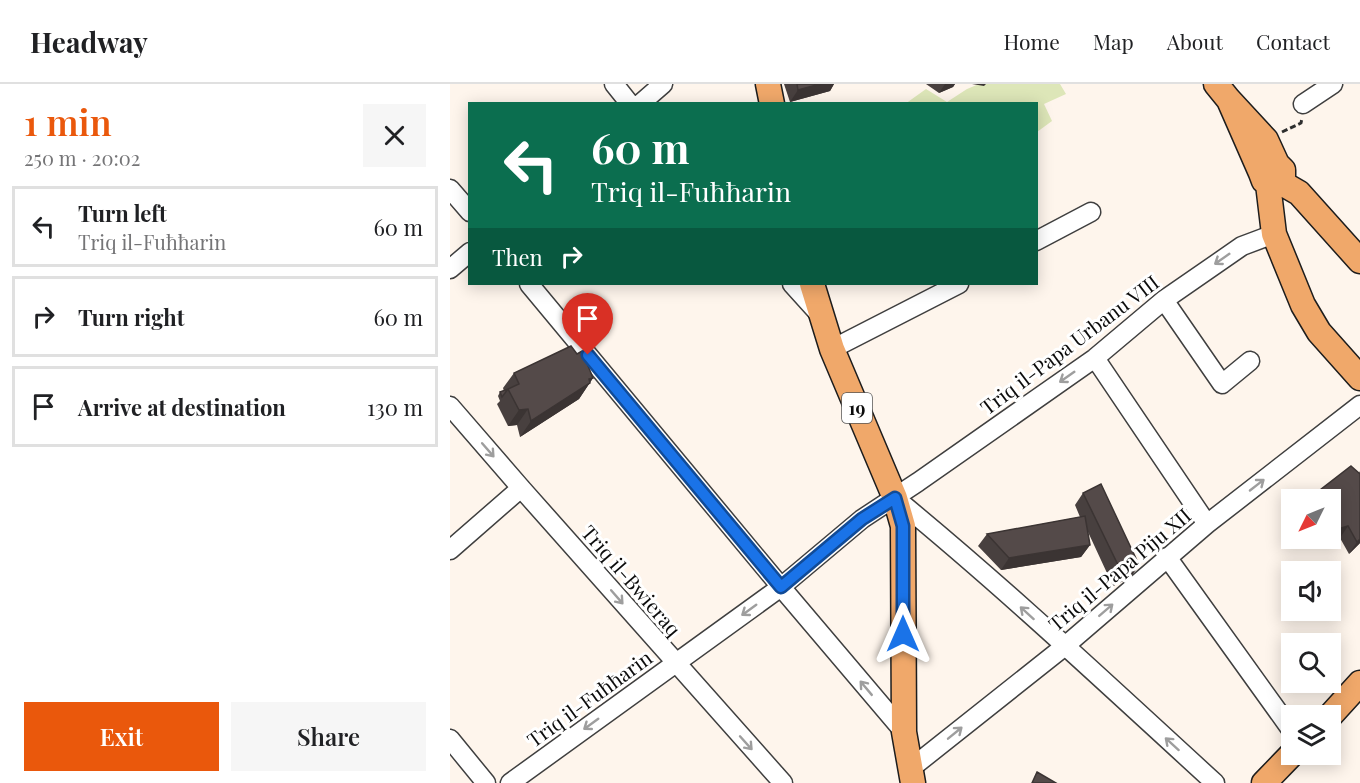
<!DOCTYPE html>
<meta charset="utf-8">
<style>
body{margin:0;font-family:"Playfair Display",serif;background:#f6f6f6;color:#202124;height:100vh;display:flex;flex-direction:column;font-size:22px;white-space:nowrap}
*{box-sizing:border-box;margin:0}
p{font-size:20px;color:#757577}
.icon{flex:none;width:33px;height:33px;fill:none;stroke:currentColor;stroke-width:2;stroke-linecap:round;stroke-linejoin:round}
.map{position:relative;flex:1;overflow:hidden}
.side{display:flex;flex-direction:column;background:#fff;width:450px}
.side>*{flex:none}
.top-card{position:absolute;left:18px;top:18px;width:570px;height:183px;border-radius:0px;box-shadow:0 3px 15px #0003;background:#0b6e4f;color:#fff;overflow:hidden}
.needle{width:39px;rotate:227deg}
.controls{position:absolute;left:831px;top:405px;display:grid;gap:12px}
.controls a{display:grid;place-items:center;width:60px;height:60px;border-radius:0px;background:#fff;box-shadow:0 3px 15px #0003;font-size:30px}
.pin{position:absolute;display:grid;place-items:center;width:51px;height:51px;color:#fff;margin:-62px -26px;border-radius:50% 50% 50% 0;rotate:-45deg;box-shadow:0 0 6px #0007}
.pin .icon{rotate:45deg}
.me{position:absolute;width:66px;margin:-33px;rotate:0deg;stroke-linejoin:round;filter:drop-shadow(0 0 4px #0008)}
.turn{display:flex;align-items:center;gap:21px;height:126px;padding:0 24px;font-size:27px}
.turn .icon{width:78px;height:78px;stroke-width:2.5}
.turn b{display:block;font-size:42px;line-height:51px}
.then{display:flex;align-items:center;height:57px;padding:0 24px;background:#0003;gap:12px;font-size:22px}
.round{display:grid;place-items:center;flex:none;width:63px;height:63px;border-radius:0px;background:#f6f6f6}
.summary{display:flex;align-items:center;justify-content:space-between;height:102px;padding:0 24px}
h1{font-size:36px;font-weight:600;line-height:45px;color:#ea580c}
.primary-button{display:flex;gap:12px;margin-top:auto;padding:12px 24px}
.primary-button a{flex:1;height:69px;border-radius:0px;background:#ea580c;color:#fff;font-size:24px;font-weight:600;line-height:69px;text-align:center}
.primary-button a+a{background:#f6f6f6;color:#202124}
ul{padding:0;list-style:none}
li{display:flex;align-items:center;gap:18px;height:81px;margin:0 12px 9px;padding:0 12px;border:3px solid #e0e0e0;border-radius:0px}
li div{flex:1}
li b{display:block;font-size:22px}
li em{font-style:normal}
header{display:flex;align-items:center;gap:36px;box-sizing:border-box;height:84px;padding:0 30px;background:#fff;border-bottom:2px solid #e0e0e0}
header strong{font-size:28px}
nav{display:flex;gap:33px;margin-inline-start:auto;font-size:21px}
main{display:flex;flex:1;min-height:0}
.map>svg:first-child{display:block}
.green{fill:#dde6b8}
.lines{fill:none;stroke-linecap:round;stroke-linejoin:round}
.minor-casing{stroke:#3f3f3f;stroke-width:21}
.major-casing{stroke:#1d1d1d;stroke-width:27}
.path{stroke:#2e2e2e;stroke-width:3;stroke-dasharray:6 3;stroke-linecap:butt}
.minor{stroke:#fff;stroke-width:18}
.major{stroke:#f0a86a;stroke-width:24}
.wall{fill:#48403f}
.shaded-wall{fill:#3b3433}
.building{fill:#544a49;stroke:#3b3433;stroke-width:1.5}
.oneway{stroke:#9e9e9e}
.route-casing{stroke:#114b97;stroke-width:15}
.route{stroke:#1a73e8;stroke-width:10}
.labels{text-anchor:middle;dominant-baseline:central;stroke-width:6;stroke-linejoin:round;paint-order:stroke}
.shield{fill:#fff;stroke:#555;stroke-width:1.5}
.shield-label{font-size:18px;font-weight:bold;fill:#0c0c0c}
.street-label{font-size:20px;fill:#0c0c0c;stroke:#fff}
</style>
<header>
<strong>Headway</strong>
<nav><a>Home</a><a>Map</a><a>About</a><a>Contact</a></nav>
</header>
<main>
<section class="side">
<div class="summary"><div><h1>1 min</h1><p>250 m · 20:02</p></div><a class="round"><svg class="icon" aria-label="close" viewBox="0 0 24 24"><path d="M6 6l12 12M18 6L6 18"/></svg></a></div>
<ul>
<li><svg class="icon" aria-label="left" viewBox="0 0 24 24"><path d="M17 20v-9H6M10 6l-5 5 5 5"/></svg><div><b>Turn left</b><p>Triq il-Fuħħarin</p></div><em>60 m</em></li>
<li><svg class="icon" aria-label="right" viewBox="0 0 24 24"><path d="M7 20v-9h11M14 6l5 5-5 5"/></svg><div><b>Turn right</b></div><em>60 m</em></li>
<li><svg class="icon" aria-label="arrive" viewBox="0 0 24 24"><path d="M6 21V4h12l-3 4 3 4H6"/></svg><div><b>Arrive at destination</b></div><em>130 m</em></li>
</ul>
<div class="primary-button"><a>Exit</a><a>Share</a></div>
</section>
<div class="map">
<svg width="910" height="699" viewBox="0 0 910 699">
<rect width="100%" height="100%" fill="#fef5ec"/>
<!-- green -->
<path class="green" d="M529,0h81l6,10 -22,10 8,17 -15,11 -1,-28h-131l21,-15 21,13 20,-13z"/>
<g class="lines">
<!-- minor casing -->
<g class="minor-casing">
<path id="minor" d="M164,0l16,20
M190,20l23,-20
M853,20l30,-20
M0,105l20,23
M586,157l55,-29
M0,185l20,-17
M79,200l252,303 123,145
M342,200l28,31
M714,216l58,84 28,-23
M382,265l127,-65
M645,274l112,166
M0,322l71,82 262,295
M445,414c110,90 215,189 320,285
M0,466l71,-62
M717,473l125,174
M0,655l36,44
M460,685l155,-123 142,-122 153,-119
M60,699l271,-196 81,-68 56,-37 177,-124 69,-58 78,-54 32,-12"/>
</g>
<!-- major casing -->
<g class="major-casing">
<path id="major" d="M318,0l4,20
M766,0l13,16 37,40 11,24 6,6v9l-7,6 -8,-1 -4,-3 -3,-8 -32,-73
M830,98l19,11 61,68
M818,100l6,50 29,71 16,27 41,46
M362,200l20,65 63,149 8,28 1,206 9,51
M880,632l30,-33
M814,699l28,-29"/>
</g>
<!-- path -->
<path class="path" d="M832,48l19,-9 1,-5"/>
<!-- minor -->
<use href="#minor" class="minor"/>
<!-- major -->
<use href="#major" class="major"/>
</g>
<!-- wall -->
<path class="wall" d="M334,0h50l-4,7 -40,11z
M476,0h29l-2,3 -14,6z
M64,289l79,5 -14,21 -59,38 -3,-12 -9,1 -11,-22 3,-3 -2,-5 2,-4 4,-1 -1,-3z
M910,387v72l-11,11 -9,-16 -11,3 -2,-3h3v-38h-21l2,-3 48,-24z
M633,409l48,84 -18,9 -25,-54 2,13 -9,12 -80,13 -23,-24 9,-12 93,-17 -5,-12z"/>
<!-- shaded-wall -->
<path class="shaded-wall" d="M370,0h14l-4,7 -40,11 8,-12z
M495,0h10l-2,3 -14,6z
M522,0h14l-2,2z
M143,294l-14,21 -59,38 11,-16 58,-42z
M78,325l-11,16 -9,1 11,-16z
M898,442l-8,12 -11,3 9,-12z
M910,455v4l-11,11 8,-12z
M640,461l-9,12 -80,13 8,-12z
M689,481l-8,12 -18,9 9,-13z"/>
<!-- building -->
<path class="building" d="M347,0h23l-22,6z
M121,262l6,8 5,-3 11,27 -4,1 1,4 -59,38 -3,-12 -9,1 -11,-21 11,-5 -5,-11z
M58,305l-6,8 -2,-5z
M901,382l9,8v65l-3,3 -9,-16 -10,3 -8,-9v-20h-17l-2,-3z
M651,400l38,81 -17,8 -39,-80z
M635,432l5,29 -81,13 -22,-24z
M587,688l19,11h-24z"/>
<!-- one-way arrows -->
<defs><path id="oneway-shaft" d="M-6 0H5M1.5-3L5.5 0L1.5 3" fill="none" stroke-width="1.6" stroke-linecap="round" stroke-linejoin="round" transform="scale(1.5)"/></defs>
<g class="oneway">
<use href="#oneway-shaft" transform="translate(772 175) rotate(145)"/>
<use href="#oneway-shaft" transform="translate(617 293) rotate(145)"/>
<use href="#oneway-shaft" transform="translate(38 366) rotate(49)"/>
<use href="#oneway-shaft" transform="translate(807 401) rotate(-38)"/>
<use href="#oneway-shaft" transform="translate(167 513) rotate(49)"/>
<use href="#oneway-shaft" transform="translate(299 526) rotate(144)"/>
<use href="#oneway-shaft" transform="translate(656 526) rotate(-41)"/>
<use href="#oneway-shaft" transform="translate(577 529) rotate(-138)"/>
<use href="#oneway-shaft" transform="translate(416 604) rotate(-130)"/>
<use href="#oneway-shaft" transform="translate(141 640) rotate(144)"/>
<use href="#oneway-shaft" transform="translate(505 649) rotate(-39)"/>
<use href="#oneway-shaft" transform="translate(296 659) rotate(48)"/>
<use href="#oneway-shaft" transform="translate(722 660) rotate(-138)"/>
</g>
<g class="lines">
<!-- route casing -->
<g class="route-casing">
<path id="route" d="M138,271l193,232 81,-68 33,-21 8,28v108"/>
</g>
<!-- route -->
<use href="#route" class="route"/>
</g>
<g class="labels">
<!-- shield labels -->
<rect class="shield" x="392" y="309" width="30" height="30" rx="4.5"/>
<g class="shield-label">
<text x="407" y="324">19</text>
</g>
<!-- street labels -->
<g class="street-label">
<text transform="translate(619 260) rotate(-37)">Triq il-Papa Urbanu VIII</text>
<text transform="translate(669 485) rotate(-40)">Triq il-Papa Piju XII</text>
<text transform="translate(182 496) rotate(49)">Triq il-Bwieraq</text>
<text transform="translate(139 614) rotate(-36)">Triq il-Fuħħarin</text>
</g>
</g>
</svg>
<div class="controls">
<a><svg class="needle" viewBox="-14 -14 28 28"><path d="M0-13l5 13h-10z" fill="#e53935"/><path d="M0 13l5-13h-10z" fill="#757577"/></svg></a>
<a><svg class="icon" aria-label="sound" viewBox="0 0 24 24"><path d="M4 9h4l5-4v14l-5-4H4zM17 9q2 3 0 6"/></svg></a>
<a><svg class="icon" aria-label="search" viewBox="0 0 24 24"><circle cx="10" cy="10" r="6"/><path d="M15 15l6 6"/></svg></a>
<a><svg class="icon" aria-label="layers" viewBox="0 0 24 24"><path d="M12 4l9 5-9 5-9-5zM3 14l9 5 9-5"/></svg></a>
</div>
<div class="pin" style="left:138px;top:271px;background:#d93025"><svg class="icon" aria-label="arrive" viewBox="0 0 24 24"><path d="M6 21V4h12l-3 4 3 4H6"/></svg></div>
<svg class="me" style="left:453px;top:550px" viewBox="-20 -20 40 40"><path d="M0-17L14 15 0 8-14 15z" fill="#1a73e8" stroke="#fff" stroke-width="4"/></svg>
<div class="top-card">
<div class="turn"><svg class="icon" aria-label="left" viewBox="0 0 24 24"><path d="M17 20v-9H6M10 6l-5 5 5 5"/></svg><div><b>60 m</b>Triq il-Fuħħarin</div></div>
<div class="then">Then<svg class="icon" aria-label="right" viewBox="0 0 24 24"><path d="M7 20v-9h11M14 6l5 5-5 5"/></svg></div>
</div>
</div>
</main>
